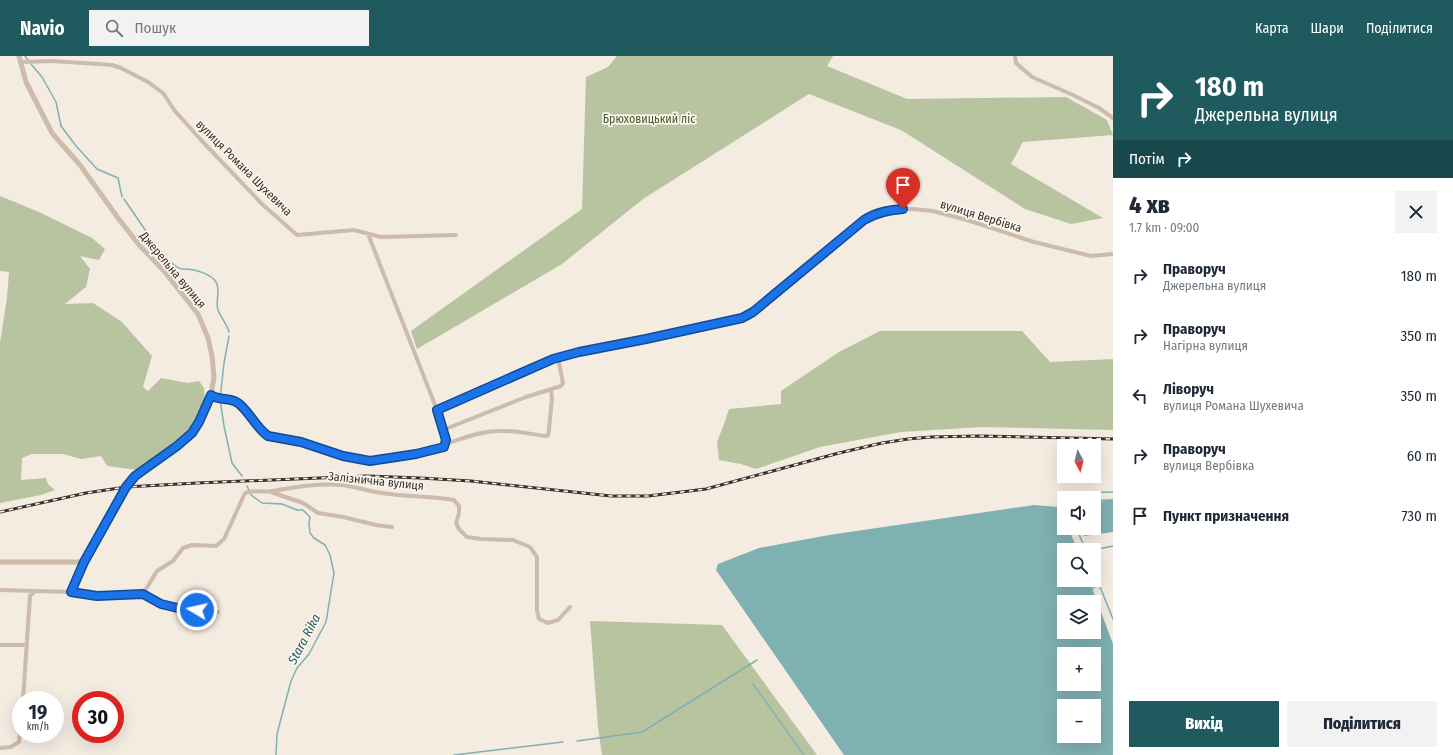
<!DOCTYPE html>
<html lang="uk">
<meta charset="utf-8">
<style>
body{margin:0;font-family:"Fira Sans Condensed",sans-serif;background:#f2f2f3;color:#1f2937;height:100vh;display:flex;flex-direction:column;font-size:15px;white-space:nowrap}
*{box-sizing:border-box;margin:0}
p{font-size:13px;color:#747a83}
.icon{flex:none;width:22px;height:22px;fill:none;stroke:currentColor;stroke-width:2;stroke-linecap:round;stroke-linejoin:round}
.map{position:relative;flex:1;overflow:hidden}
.drawer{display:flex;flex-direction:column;background:#fff;width:340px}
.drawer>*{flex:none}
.guide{background:#1f5a5e;color:#fff;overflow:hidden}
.needle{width:26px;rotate:173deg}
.tools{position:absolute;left:1057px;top:383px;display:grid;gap:8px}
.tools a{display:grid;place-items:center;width:44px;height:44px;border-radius:0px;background:#fff;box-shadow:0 4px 16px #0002;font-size:20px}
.speed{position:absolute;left:12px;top:635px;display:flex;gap:8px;font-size:20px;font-weight:700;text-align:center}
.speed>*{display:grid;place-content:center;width:52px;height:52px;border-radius:50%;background:#fff;box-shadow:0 4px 16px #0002;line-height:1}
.speed small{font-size:10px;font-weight:400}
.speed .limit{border:6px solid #d22;background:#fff;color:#111}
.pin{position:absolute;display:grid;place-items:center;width:34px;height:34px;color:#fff;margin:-41px -17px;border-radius:50% 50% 50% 0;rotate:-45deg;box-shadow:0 0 4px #0007}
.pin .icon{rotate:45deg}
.me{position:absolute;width:44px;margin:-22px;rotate:279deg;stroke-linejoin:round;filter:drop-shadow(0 0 3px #0008)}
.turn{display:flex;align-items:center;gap:14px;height:84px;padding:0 16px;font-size:18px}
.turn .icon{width:52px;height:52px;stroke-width:2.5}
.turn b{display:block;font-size:28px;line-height:34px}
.then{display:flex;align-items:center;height:38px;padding:0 16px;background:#0003;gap:8px;font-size:15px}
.round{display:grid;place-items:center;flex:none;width:42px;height:42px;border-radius:0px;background:#f2f2f3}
.head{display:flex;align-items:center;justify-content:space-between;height:68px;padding:0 16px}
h1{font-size:24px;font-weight:800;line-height:30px}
.button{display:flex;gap:8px;margin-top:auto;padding:8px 16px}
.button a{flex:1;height:46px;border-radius:0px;background:#1f5a5e;color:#fff;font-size:16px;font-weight:800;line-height:46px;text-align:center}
.button a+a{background:#f2f2f3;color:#1f2937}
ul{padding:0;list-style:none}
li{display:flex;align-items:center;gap:12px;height:60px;padding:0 16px}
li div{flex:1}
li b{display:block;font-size:15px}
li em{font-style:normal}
header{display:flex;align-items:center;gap:24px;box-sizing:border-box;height:56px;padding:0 20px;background:#1f5a5e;color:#fff}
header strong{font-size:19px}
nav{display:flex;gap:22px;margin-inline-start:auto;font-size:14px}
.search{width:280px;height:36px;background:#f2f2f3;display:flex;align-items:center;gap:10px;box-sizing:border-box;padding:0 14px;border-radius:0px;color:#747a83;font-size:15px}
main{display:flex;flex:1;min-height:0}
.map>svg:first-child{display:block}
.green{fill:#b8c4a0}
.water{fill:#7fb0b2;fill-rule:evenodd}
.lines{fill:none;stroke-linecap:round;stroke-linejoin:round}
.stream{stroke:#7fb0b2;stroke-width:1.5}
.minor{stroke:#cdbbac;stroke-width:4}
.tertiary{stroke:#cdbbac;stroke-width:5}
.rail-casing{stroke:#3b302b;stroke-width:3}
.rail{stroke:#fbf5ee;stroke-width:1.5;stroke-dasharray:4.5;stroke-linecap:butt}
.route-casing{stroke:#114b97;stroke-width:10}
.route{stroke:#1a73e8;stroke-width:7}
.labels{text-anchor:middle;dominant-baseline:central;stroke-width:3.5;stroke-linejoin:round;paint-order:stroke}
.park-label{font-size:12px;fill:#4a5a2e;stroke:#fbf5ee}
.street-label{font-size:12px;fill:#3b302b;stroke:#fbf5ee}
.water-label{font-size:13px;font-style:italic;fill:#1f5a5e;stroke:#fbf5ee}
</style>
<header>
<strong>Navio</strong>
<div class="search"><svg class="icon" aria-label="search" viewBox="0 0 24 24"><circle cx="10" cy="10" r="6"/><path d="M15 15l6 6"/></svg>Пошук</div>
<nav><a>Карта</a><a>Шари</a><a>Поділитися</a></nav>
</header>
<main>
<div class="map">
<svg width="1113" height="699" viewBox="0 0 1113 699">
<rect width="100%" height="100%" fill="#f4ebe1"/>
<!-- green -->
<path class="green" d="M617,0h216l-6,10 80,33 159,-2 41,23 6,15 -90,7 -12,22 92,54 -32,6 -46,-15 -124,-79 -92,-36 -166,105 -81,65 -145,85 -6,-18 171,-122 4,-132 22,-10z
M0,140l39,16 53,26 13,11 -6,11 -19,-4 10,13 -4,18 -21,17 28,-1 29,19 30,34 -9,31 5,4 13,-13 26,5 12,-2 5,7 1,17 -13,27 -39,30 -16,8 -30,-4 -6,-10 -20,3 -18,-5h-31l-10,4 -1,22 25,-2 2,6 7,6 -14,5 -41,8v-160l7,-45 2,-26 -9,-1z
M880,275h142l28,31 63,-3v71l-131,-3 -81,5 -81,15 -64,22 -15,-5 -22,-4 -2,-18 7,-18 5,-15 52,-5v-13l58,-39z
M590,565l132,4 95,130h-215l-4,-28z"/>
<!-- water -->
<path class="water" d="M1113,443v33l-29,4 -1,-8h11v-28z
M1034,449l24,2 6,13v8h4l10,22h-14v30h25l24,64v111h-269l-128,-185 2,-6 41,-16 70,-13zM1064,546h30v30h-30zM1064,598h30v30h-30zM1064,650h30v30h-30z"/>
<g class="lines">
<!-- stream -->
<path class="stream" d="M25,0l3,4
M31,8l11,13 14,25 5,24 15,20 21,23 21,9 4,19
M124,143l26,38
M151,183c7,8 18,25 28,29 3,2 6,1 9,1 9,1 23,5 28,13 5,8 -1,19 2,28 3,8 9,14 11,22
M229,280l-5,27 -4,36 4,27 8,37 10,13
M247,430l4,9 11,8 20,1 15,6h6l7,7 -1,6 1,10 4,5 11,7 5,10 4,18 -8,49 -17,32 -12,14 -6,13 -14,53 -1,21
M1068,442l6,-5 39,-1
M1076,472l10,22
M1094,494l19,-4
M1094,516l19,47
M1092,533l7,-5
M753,628l51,71
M577,685l65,-9 115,-72
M454,699l109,-13"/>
<!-- minor -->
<path class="minor" d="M1015,0l1,7 16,14 41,18 26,13 14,10
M20,6l33,-1 59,4 9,3 27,14 15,11 12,18 26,29 61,64 35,31 57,-5 27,7 75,-2
M368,178l69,176 9,30 -1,4
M211,339c9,6 20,2 28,9 8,7 23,29 29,32 10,4 23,4 33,6 15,4 29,11 44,15 26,6 52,2 78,-4 7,-2 19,-3 22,-9 17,-5 35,-13 53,-13 15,-1 32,3 47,5l3,-1 1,-5 3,-32 -1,-9
M437,354l116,-51 26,-7 67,-13 96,-21 11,-6 111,-92 12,-7 17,-3 20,-1 20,2 34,9 67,22 57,14 22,-2
M443,374l83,-33 35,-11 2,-3 -5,-25
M271,436l32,11 15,10 25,4 33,8 16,2
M0,534l71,2 26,4 46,-2 18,10 25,6 32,2
M71,536l13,-30
M143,538l14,-23 16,-10 10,-13 9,-3 24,1 8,-7 21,-46c9,-4 18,0 27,-2 23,-4 46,-8 70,-6 16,2 32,8 48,9 21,3 42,2 64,6l5,6v7l-3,10 3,6 8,8 14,2 32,1 17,7 7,10v53l2,9 9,4 10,-3 12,-13
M0,589h27
M23,644l7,-104 5,-5
M0,692l11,-1 8,-5 2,-20"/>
<!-- tertiary -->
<path class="tertiary" d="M0,506h84l36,-66 15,-20 42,-30 15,-13 7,-11 12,-27 3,-18 -2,-21 -4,-18 -10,-24 -34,-43 -24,-25 -22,-28 -38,-53 -28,-32 -26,-51 -7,-26"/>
<!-- rail casing -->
<g class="rail-casing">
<path id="rail" d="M0,456l86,-19 40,-6 71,-4 170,-7 53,2 51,3 140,15h37l58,-7 133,-36 43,-10 26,-4 23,-2 48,-1 134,3"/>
</g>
<!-- rail -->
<use href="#rail" class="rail"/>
</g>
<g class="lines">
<!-- route casing -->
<g class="route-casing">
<path id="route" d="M197,554h-11l-25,-6 -18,-10 -46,2 -26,-4 13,-30 42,-75 9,-11 42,-30 15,-13 7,-11 12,-27c8,6 19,2 27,8 12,9 18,25 30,33l33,6 42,14 27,5 46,-7 28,-7 2,-7 -9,-30 116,-51 26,-7 67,-13 96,-21 11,-6 111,-92c13,-8 25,-10 39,-11"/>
</g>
<!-- route -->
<use href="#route" class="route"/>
</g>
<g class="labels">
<!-- park labels -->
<g class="park-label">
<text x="649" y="63">Брюховицький ліс</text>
</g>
<!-- street labels -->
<g class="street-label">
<text transform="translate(244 112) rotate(45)">вулиця Романа Шухевича</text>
<text transform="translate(981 160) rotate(17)">вулиця Вербівка</text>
<text transform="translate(173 214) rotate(50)">Джерельна вулиця</text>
<text transform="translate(376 425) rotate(6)">Залізнична вулиця</text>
</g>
<!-- water labels -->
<g class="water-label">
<text transform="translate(304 583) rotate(-62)">Stara Rika</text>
</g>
</g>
</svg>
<div class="tools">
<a><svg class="needle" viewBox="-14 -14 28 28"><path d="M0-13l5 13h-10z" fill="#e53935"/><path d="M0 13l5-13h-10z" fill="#747a83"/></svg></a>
<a><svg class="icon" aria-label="sound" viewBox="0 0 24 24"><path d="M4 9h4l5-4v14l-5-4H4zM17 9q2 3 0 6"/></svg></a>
<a><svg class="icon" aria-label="search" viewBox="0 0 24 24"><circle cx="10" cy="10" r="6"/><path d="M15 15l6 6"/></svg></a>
<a><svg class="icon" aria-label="layers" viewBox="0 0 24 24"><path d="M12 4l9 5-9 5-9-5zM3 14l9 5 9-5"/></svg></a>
<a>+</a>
<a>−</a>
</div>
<div class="speed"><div>19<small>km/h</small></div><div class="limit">30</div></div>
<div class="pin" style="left:903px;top:153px;background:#d93025"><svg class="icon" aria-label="arrive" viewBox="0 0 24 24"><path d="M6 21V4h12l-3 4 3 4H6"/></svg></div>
<svg class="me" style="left:197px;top:554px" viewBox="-20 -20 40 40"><circle r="17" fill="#1a73e8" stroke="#fff" stroke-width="3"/><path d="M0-11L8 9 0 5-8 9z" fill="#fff"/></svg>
</div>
<section class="drawer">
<div class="guide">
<div class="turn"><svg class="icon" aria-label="right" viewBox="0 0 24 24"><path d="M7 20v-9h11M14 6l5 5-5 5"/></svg><div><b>180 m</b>Джерельна вулиця</div></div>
<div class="then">Потім<svg class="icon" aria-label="right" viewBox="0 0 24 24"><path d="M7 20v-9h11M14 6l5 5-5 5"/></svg></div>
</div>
<div class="head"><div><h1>4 хв</h1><p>1.7 km · 09:00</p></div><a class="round"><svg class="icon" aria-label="close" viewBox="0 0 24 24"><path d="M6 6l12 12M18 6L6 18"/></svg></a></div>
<ul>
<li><svg class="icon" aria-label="right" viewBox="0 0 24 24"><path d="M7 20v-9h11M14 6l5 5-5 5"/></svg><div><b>Праворуч</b><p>Джерельна вулиця</p></div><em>180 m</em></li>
<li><svg class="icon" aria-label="right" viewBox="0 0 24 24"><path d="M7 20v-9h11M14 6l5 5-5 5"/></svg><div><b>Праворуч</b><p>Нагірна вулиця</p></div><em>350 m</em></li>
<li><svg class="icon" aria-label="left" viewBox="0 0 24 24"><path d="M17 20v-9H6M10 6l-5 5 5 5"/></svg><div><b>Ліворуч</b><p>вулиця Романа Шухевича</p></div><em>350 m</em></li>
<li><svg class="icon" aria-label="right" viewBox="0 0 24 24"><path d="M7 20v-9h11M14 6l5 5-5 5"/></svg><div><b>Праворуч</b><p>вулиця Вербівка</p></div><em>60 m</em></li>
<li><svg class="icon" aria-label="arrive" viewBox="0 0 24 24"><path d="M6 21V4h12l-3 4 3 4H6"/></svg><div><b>Пункт призначення</b></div><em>730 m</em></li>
</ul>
<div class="button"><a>Вихід</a><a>Поділитися</a></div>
</section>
</main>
